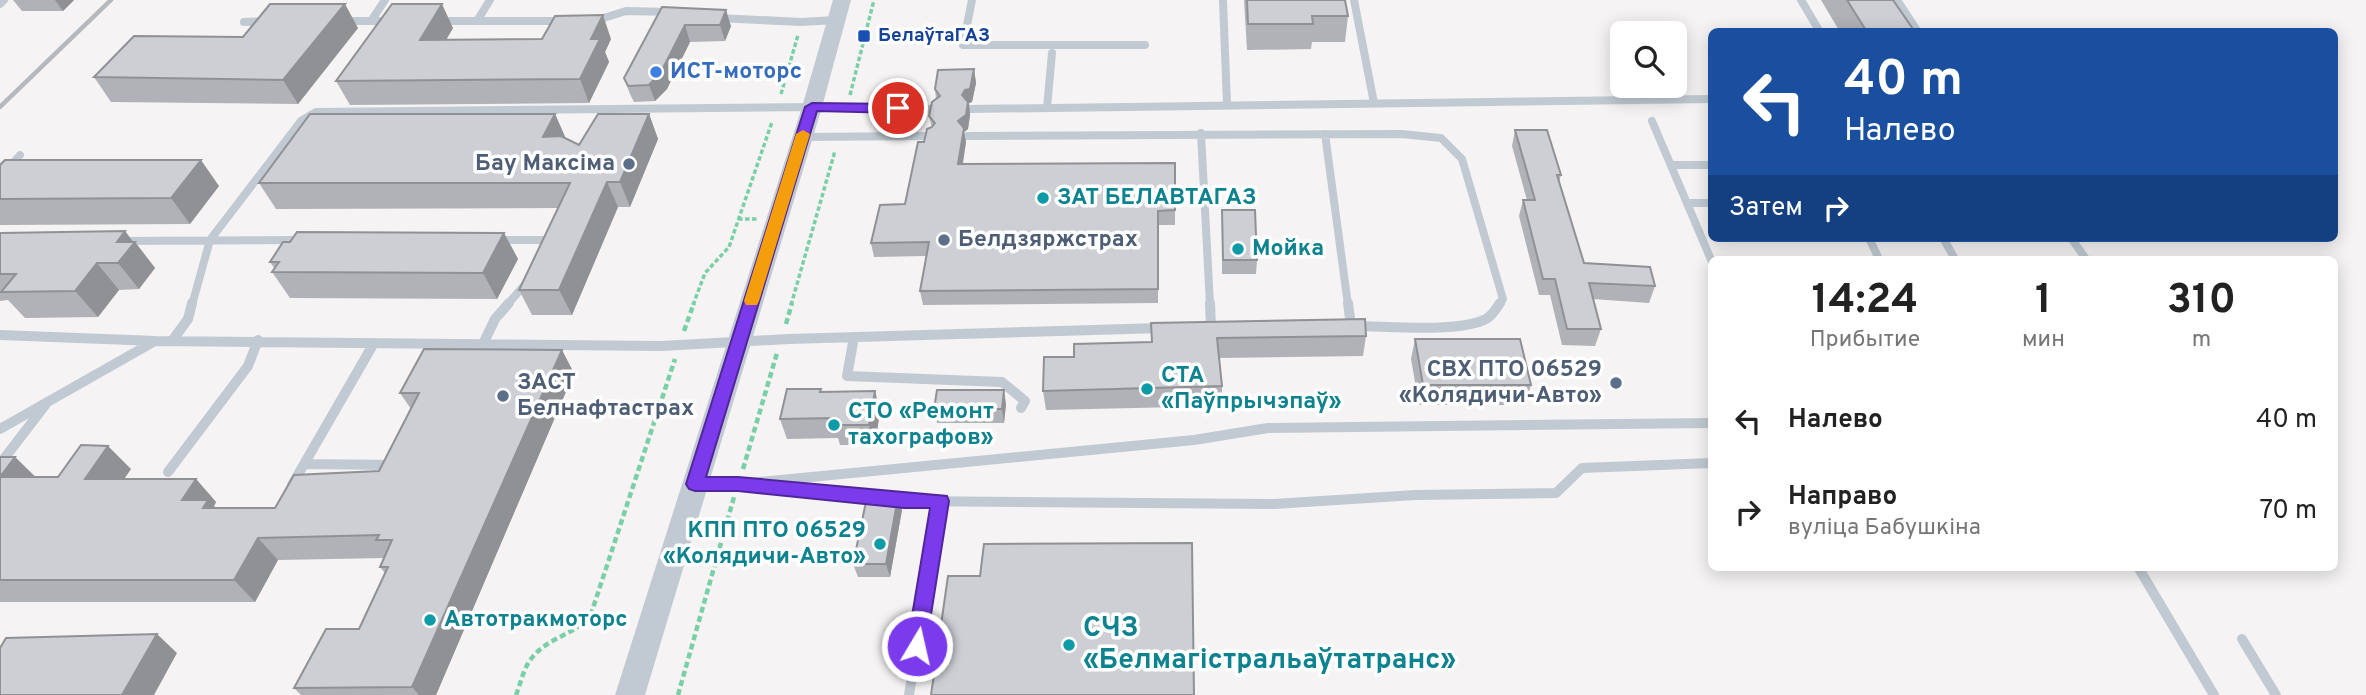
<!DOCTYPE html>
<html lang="ru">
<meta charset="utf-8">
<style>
body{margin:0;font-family:Overpass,sans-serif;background:#f6f6f6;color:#222;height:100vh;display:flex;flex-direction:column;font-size:26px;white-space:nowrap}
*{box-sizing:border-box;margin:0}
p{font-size:23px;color:#767676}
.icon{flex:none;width:38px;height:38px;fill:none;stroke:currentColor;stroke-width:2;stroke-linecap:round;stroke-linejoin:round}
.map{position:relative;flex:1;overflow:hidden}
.details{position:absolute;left:1708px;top:256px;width:630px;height:315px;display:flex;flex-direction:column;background:#fff;border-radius:10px;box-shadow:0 4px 18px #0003}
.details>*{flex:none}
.guide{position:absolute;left:1708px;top:28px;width:630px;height:214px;border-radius:10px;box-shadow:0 4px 18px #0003;background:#1a4fa0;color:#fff;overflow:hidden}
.fabs{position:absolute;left:1610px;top:21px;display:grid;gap:14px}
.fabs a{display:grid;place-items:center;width:77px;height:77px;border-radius:10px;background:#fff;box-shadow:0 4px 18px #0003;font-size:35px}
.pin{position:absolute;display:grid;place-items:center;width:60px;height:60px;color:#fff;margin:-30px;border:4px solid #fff;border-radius:50%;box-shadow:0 2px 7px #0007}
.me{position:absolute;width:77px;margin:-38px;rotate:9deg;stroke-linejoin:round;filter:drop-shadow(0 0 5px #0008)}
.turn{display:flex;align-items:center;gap:24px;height:147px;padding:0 21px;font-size:32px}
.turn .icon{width:91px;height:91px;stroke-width:2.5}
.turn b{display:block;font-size:49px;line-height:60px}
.then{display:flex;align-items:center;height:66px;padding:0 21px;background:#0003;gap:14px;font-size:26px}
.eta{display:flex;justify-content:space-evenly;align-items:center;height:119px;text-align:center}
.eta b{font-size:42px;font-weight:700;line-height:49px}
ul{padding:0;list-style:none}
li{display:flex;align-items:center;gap:21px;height:91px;padding:0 21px}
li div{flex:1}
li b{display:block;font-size:26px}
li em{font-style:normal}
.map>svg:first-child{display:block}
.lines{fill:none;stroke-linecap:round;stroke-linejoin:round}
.path-far1{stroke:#7ad0a6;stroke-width:3.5;stroke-dasharray:4.5 2.5;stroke-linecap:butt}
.path{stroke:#7ad0a6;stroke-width:4.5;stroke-dasharray:6 3.5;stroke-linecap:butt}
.service-far1{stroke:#c1cad2;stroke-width:8}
.service{stroke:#c1cad2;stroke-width:10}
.tertiary{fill:#c1cad2;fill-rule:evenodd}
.rail{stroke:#b5b8bd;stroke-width:4.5}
.wall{fill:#b0b2b7}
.shaded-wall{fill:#909195}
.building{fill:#cdcfd5;stroke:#909195;stroke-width:2}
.route{fill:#7c3aed;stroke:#51269a;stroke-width:2}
.slow{fill:#f59e0b}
.transit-dot{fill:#1a4fb4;stroke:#fff;stroke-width:2.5}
.shop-dot{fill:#3f7fe0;stroke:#fff;stroke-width:2.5}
.service-dot{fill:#5c6f8a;stroke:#fff;stroke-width:2.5}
.culture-dot{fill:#0f9aa8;stroke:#fff;stroke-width:2.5}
.labels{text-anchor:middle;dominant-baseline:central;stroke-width:7;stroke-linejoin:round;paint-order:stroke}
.far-transit-label{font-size:19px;font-weight:bold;fill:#164399;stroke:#fff;text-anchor:start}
.shop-label{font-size:23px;font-weight:bold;fill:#366cbe;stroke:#fff;text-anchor:start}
.service-label{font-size:23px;font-weight:bold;fill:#4e5e75;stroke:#fff;text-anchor:end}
.culture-label{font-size:23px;font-weight:bold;fill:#0d838f;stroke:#fff;text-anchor:start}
.near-culture-label{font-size:28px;font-weight:bold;fill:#0d838f;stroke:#fff;text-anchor:start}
</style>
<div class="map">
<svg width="2366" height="695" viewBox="0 0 2366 695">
<rect width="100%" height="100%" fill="#f5f3f3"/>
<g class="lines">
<!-- path-far1 -->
<path class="path-far1" d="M781,94l17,-59
M850,95l24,-95
M738,219h21
M693,305l12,-32 24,-26 43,-125
M791,305l44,-154"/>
<!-- path -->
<path class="path" d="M786,324l6,-21
M684,331l10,-28
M743,469l34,-116
M516,695c5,-12 7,-26 15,-36 14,-20 42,-24 59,-42l85,-258
M678,695l56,-198"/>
<!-- service-far1 -->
<path class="service-far1" d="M385,0l-14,21h19
M972,0l-9,45h182
M1223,0l4,105
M1354,0l20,103
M1801,0l19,32
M1897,0l21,32
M0,4l4,-4
M718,18l83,4 35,-2
M343,21h28
M440,21h125
M477,21l13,-21
M594,21l32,-10 46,1
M244,22l25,-1
M1047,108l5,-55
M971,109l741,-10
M1652,121l60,141
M1201,133l9,172
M1325,134l23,171
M967,136l435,-2 39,4 21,21 41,140 -4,6
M802,137l129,-1
M1671,165h41
M0,178l20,-23
M1687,203h25
M1869,238l10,21
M1943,238l12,21
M2071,238l15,21
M498,240h49l-4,8
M120,241l184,-1
M192,305l18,-65 91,-119 15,-9 496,-5 124,2
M507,305l21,-24"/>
<!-- service -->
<path class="service" d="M1210,303l1,24
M1348,303l3,23
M1355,326c32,0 104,7 131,-7 6,-3 10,-10 14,-16
M0,335l156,6 505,5 128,-7 373,-11
M854,337l-7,39 155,6 23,19 -4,7
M172,341l16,-22 4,-16
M483,344l12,-25 14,-16
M0,429l155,-88
M0,464l46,-60
M304,464l91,1
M168,472l80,-106 10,-26
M696,484h42l456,-44 74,-12 444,-5
M292,485l82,-142
M760,486l144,15 370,3 141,-9 141,-2 26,-25 130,-5
M2138,567l76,128
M2242,639l34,56
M909,695l31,-194"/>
<!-- tertiary -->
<path class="tertiary" d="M833,0h18l-29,107 -177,588h-30l187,-588z"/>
<!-- rail -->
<path class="rail" d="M0,107l111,-107"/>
</g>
<!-- wall -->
<path class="wall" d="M13,0h61l-11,11h-41z
M1244,0h101l3,16 -3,26h-33l-1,7 -64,1z
M1821,0h72l22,32h-75z
M662,7l69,19 -6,15 -35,1 -23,47 -12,12 -21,1 -4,-8 -6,-16z
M358,28l-60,76 -187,-2 -17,-25 149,-40z
M453,28l-7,12 165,-1 -6,13 4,10 -20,41 -239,2 -14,-24z
M974,69l2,14 -4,19 -3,1 1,12 -2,14 -4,3 2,10 -3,22 212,-1v62h-17v78l-235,2 -3,-14 6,-35 -52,1 -3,-14 34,-39 19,-62 8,-14 -3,-12 7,-17 -1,-10z
M555,114l11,25 13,6 70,-31 9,25 -28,68h-12l-46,108h-40l-13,-25 39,-82 -282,1 -17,-26z
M1515,130l46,45 -2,7 25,81 71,23 -6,17 -56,-4 8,30 -6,17 -33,-1 -12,-50h-11l-20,-79 4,-16h4l-15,-54z
M0,165l219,21 -29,38 -190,1z
M1222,210l35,50 -1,14h-34z
M125,231l8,11h2l20,26 -16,21 -20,1 -21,27 -73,1 -17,-18 -8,1v-68z
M504,233l14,26 -21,40 -207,-1 -18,-26 3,-3 -5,-7z
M1151,323l215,13 -3,20 -144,2 3,28v20l-176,4 -3,-19 31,-34 78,-15z
M1415,339l116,46 -6,20h-106l-8,-46z
M574,373l-138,322h-135l-7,-7 65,-59 26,-56 -5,-6 4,-9 -106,2 -23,42h-255v-145h15l21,20h22l73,-8 -7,10h72l20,23 -2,4 1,2h60l104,-37 32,-62 -11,-16z
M822,392l58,19 -5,34h-35l-2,-7 -51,1 -7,-20z
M1006,404l-2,19h-67l-3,-14z
M902,510l-12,67h-32l-5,-13z"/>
<!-- shaded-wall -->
<path class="shaded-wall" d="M55,0h19l-11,11z
M345,4l13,24 -60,76 -15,-24z
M442,4l11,24 -21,36 -12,-24z
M726,10l5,16 -6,15 -5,-16z
M603,15l8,24 -6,13 4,10 -20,41 -9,-24 11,-40z
M685,25l5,17 -23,47 -12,12 -6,-16z
M974,69l2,14 -4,19 -3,1 1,12 -2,14 -4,3 2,10 -6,36 -2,-14v-43l4,-26z
M555,114l11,25 -23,-2z
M649,114l9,25 -28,68 -10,-25z
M201,160l18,26 -29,38 -19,-26z
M607,182l11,25 -46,108 -13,-25z
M125,231l9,12 1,-1 20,26 -16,21 -21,-26 -1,-21z
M504,233l14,26 -21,40 -14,-26z
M97,263l22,27 -21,27 -23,-26z
M562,350l12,23 -138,322h-17l-7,-8z
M1004,390l2,14 -2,19 -2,-14z
M875,391l5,20 -5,34 -6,-20z
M108,446l23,23 -23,33 -23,-23z
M15,457l24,24 -39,-4z
M196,479l20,23 -2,4 15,17 -47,-23z
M898,497l4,13 -12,67 -4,-13z
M258,538l20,22 -23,42 -21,-22z
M157,634l20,19 -23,42h-32z"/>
<!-- building -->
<path class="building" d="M1247,0h98l3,16h-36l1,8h-65z
M1847,0h46l22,32h-48z
M270,4h75l-62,76 -189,-3 40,-41 109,1z
M392,4h50l-22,36 122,-1 13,-23 48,-1 -12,24h9l-20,40 -244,2z
M662,7l64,3 -6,15h-35l-24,47 -12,13 -21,1 -4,-8z
M974,69l-4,20 -5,1 -3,5 6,7 -2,13 -8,6 6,7 -6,36 217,-1v47l-17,1v78l-238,2 9,-49 -58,1 9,-38 25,-1 13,-62h6l3,-13 5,-2 3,-4 -6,-7 3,-14 8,-6 -5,-7 3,-19z
M310,114h245l-12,23 18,-1 18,9 19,-31h51l-29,68h-13l-48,108h-40l51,-107h-311z
M1515,130h32l14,45h-4l27,88 66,4 5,19 -66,-3 12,46h-34l-12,-50h-12l-20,-79h12z
M5,160h196l-30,38 -171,1v-34z
M1222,210h33l2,50h-34z
M125,231l-8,11h18l-17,21h-21l-22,28 -74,1 15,-18h-16v-41z
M297,232l207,1 -21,40 -211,-1 7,-10h-9l13,-20h7z
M1365,319l1,17 -149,2 5,48 -179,5 1,-34h30v-13l78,-2 -1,-19z
M1415,339h105l11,46h-108z
M424,349l138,1 -150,337 -118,1 32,-59h33l29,-62h-8l12,-27h-16l3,-5 -121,3 -24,42h-234v-123h15l-15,20h58l23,-32 27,1 -23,33h111l-14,21h26l-5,8h72l19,-33 85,-4 40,-78h-19z
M787,389h34l-1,3 55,-1 -6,34h-35l1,-7 -55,1z
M937,390h67l-2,19h-68z
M867,497h31l-12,67h-33z
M1192,543l2,152h-263l17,-119h32l4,-32z
M157,634l-35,61h-122v-47l6,-10z"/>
<!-- route -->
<path class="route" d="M812,103l86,1 7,4 -7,5 -81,-2 -111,366h32l209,19 2,5 -23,145 -2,6 -7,3 -7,-3 -3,-6 23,-138h-26l-166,-17h-43l-6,-2 -3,-5 119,-377z"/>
<!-- slow -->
<path class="slow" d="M803,130l7,4 -51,167 -2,4h-11l-2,-4 52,-167z"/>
<!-- markers -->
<rect class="transit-dot" x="857" y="29" width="14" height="14" rx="3.5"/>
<circle class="shop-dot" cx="656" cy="72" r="7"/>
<g class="service-dot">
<circle cx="629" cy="164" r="7"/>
<circle cx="944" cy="240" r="7"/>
<circle cx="1616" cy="383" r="7"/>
<circle cx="503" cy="396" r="7"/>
</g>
<g class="culture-dot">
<circle cx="1043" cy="198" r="7"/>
<circle cx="1238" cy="249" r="7"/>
<circle cx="1147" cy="389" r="7"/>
<circle cx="834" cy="425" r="7"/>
<circle cx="880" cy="544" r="7"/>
<circle cx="430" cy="620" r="7"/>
<circle cx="1069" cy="645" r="7"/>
</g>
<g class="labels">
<!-- far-transit labels -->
<g class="far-transit-label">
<text x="878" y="36">БелаўтаГАЗ</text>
</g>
<!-- shop labels -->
<g class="shop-label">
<text x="670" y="72">ИСТ-моторс</text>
</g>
<!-- service labels -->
<g class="service-label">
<text x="615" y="164">Бау Максіма</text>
<text x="958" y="240" text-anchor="start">Белдзяржстрах</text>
<text x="1602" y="370">СВХ ПТО 06529<tspan x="1602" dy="26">«Колядичи-Авто»</tspan></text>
<text x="517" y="383" text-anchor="start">ЗАСТ<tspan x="517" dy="26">Белнафтастрах</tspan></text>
</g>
<!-- culture labels -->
<g class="culture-label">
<text x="1057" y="198">ЗАТ БЕЛАВТАГАЗ</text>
<text x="1252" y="249">Мойка</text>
<text x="1161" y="376">СТА<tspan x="1161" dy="26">«Паўпрычэпаў»</tspan></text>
<text x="848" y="412">СТО «Ремонт<tspan x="848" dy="26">тахографов»</tspan></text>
<text x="866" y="531" text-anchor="end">КПП ПТО 06529<tspan x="866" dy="26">«Колядичи-Авто»</tspan></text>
<text x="444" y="620">Автотракмоторс</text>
</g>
<!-- near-culture labels -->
<g class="near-culture-label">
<text x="1083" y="629">СЧЗ<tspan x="1083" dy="32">«Белмагістральаўтатранс»</tspan></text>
</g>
</g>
</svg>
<div class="fabs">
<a><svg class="icon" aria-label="search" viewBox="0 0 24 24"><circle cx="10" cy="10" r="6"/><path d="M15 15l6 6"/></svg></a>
</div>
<div class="pin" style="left:898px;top:108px;background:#d93025"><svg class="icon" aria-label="arrive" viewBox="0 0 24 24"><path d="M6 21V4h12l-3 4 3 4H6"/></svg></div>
<svg class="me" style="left:917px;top:646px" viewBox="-20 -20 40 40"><circle r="17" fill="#7c3aed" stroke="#fff" stroke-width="3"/><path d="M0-11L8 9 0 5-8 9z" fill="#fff"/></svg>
<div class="guide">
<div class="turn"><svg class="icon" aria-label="left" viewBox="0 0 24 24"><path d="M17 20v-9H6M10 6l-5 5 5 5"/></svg><div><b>40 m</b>Налево</div></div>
<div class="then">Затем<svg class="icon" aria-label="right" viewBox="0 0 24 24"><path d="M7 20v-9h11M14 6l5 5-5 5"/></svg></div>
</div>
<section class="details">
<div class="eta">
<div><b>14:24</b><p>Прибытие</p></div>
<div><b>1</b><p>мин</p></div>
<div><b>310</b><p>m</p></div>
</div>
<ul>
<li><svg class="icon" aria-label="left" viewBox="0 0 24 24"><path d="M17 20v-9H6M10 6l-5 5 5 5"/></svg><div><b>Налево</b></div><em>40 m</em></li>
<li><svg class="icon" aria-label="right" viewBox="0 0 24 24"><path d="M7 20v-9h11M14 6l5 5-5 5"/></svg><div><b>Направо</b><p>вуліца Бабушкіна</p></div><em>70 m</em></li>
</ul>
</section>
</div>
